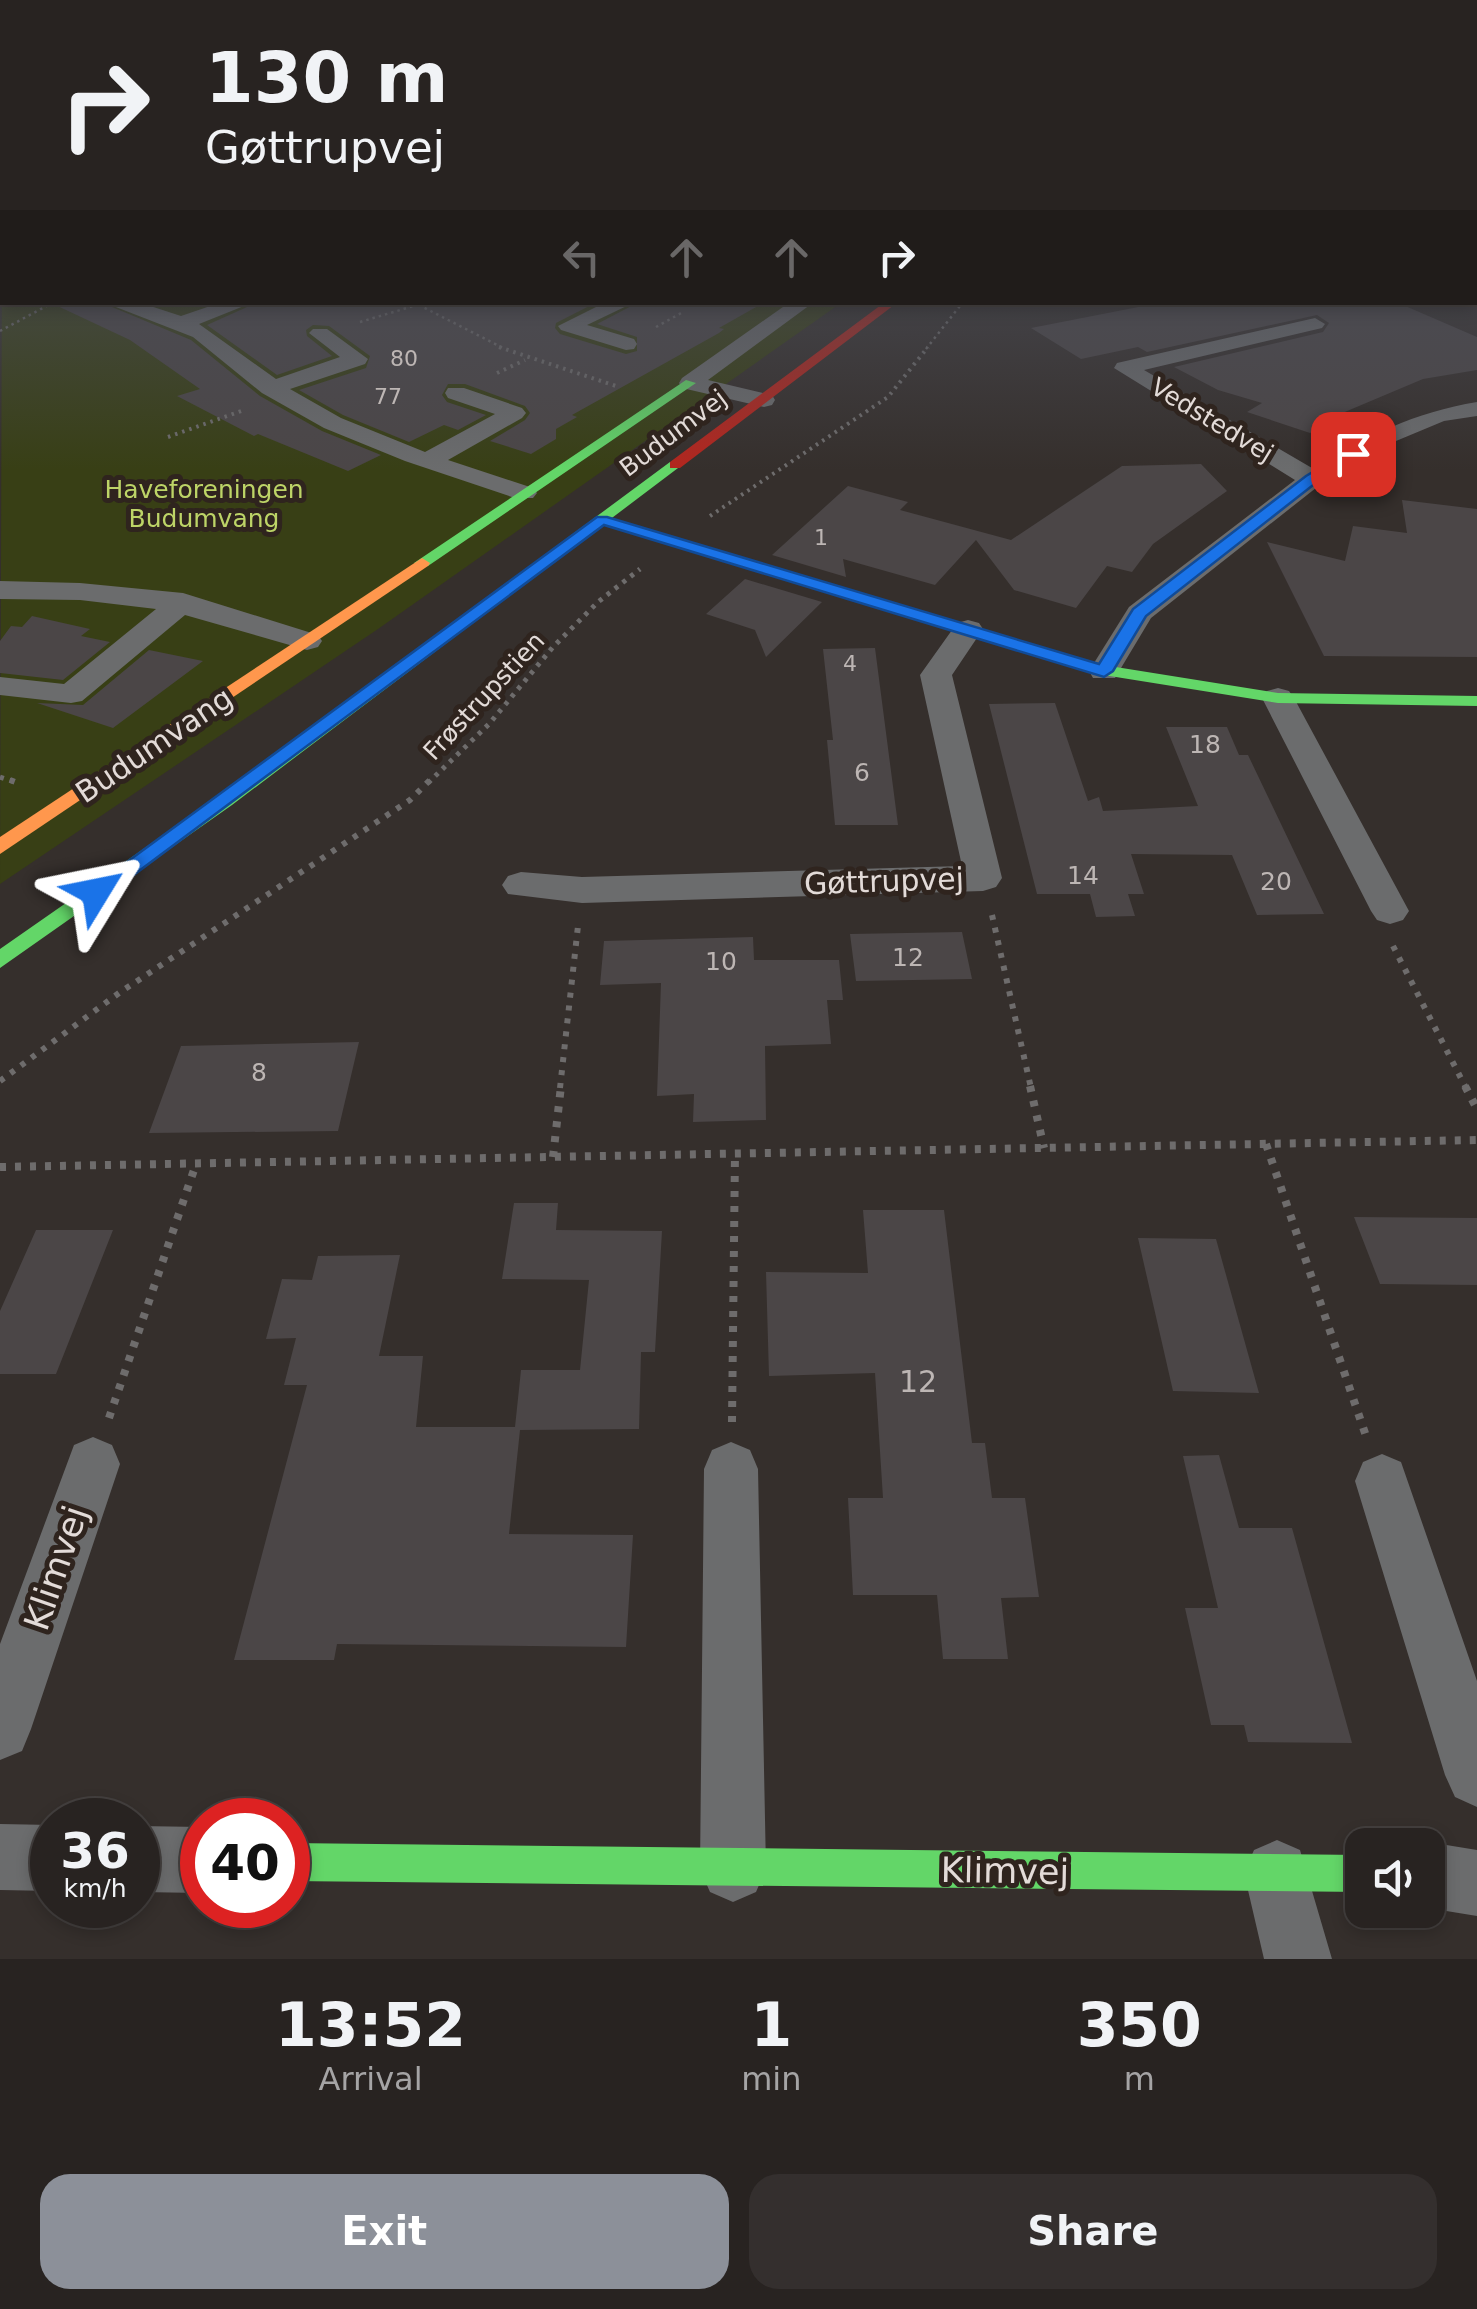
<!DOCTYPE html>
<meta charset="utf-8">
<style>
body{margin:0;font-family:"DejaVu Sans",sans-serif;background:#342f2e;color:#f1f3f6;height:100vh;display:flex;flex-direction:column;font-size:38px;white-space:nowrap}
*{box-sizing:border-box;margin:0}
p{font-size:32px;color:#a5a4a5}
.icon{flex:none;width:55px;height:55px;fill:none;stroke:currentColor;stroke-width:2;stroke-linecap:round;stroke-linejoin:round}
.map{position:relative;height:1959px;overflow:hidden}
.side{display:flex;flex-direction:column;background:#282321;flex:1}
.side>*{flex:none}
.banner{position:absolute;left:0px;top:0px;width:1478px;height:305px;box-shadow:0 5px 15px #0003,0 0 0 2px #44403f;background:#282321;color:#f1f3f6;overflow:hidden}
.controls{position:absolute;left:1345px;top:1828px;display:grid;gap:20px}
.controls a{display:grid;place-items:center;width:100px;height:100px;border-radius:20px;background:#282321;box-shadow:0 5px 15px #0003,0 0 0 2px #44403f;font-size:50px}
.speed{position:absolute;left:30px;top:1798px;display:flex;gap:20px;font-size:50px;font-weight:700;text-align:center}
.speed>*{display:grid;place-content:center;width:130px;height:130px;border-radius:50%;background:#282321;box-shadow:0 5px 15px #0003,0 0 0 2px #44403f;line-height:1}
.speed small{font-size:25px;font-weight:400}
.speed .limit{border:15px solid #d22;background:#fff;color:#111}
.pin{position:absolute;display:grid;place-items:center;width:85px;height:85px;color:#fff;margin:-42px;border-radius:20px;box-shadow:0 5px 15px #0006}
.me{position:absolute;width:110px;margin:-55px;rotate:55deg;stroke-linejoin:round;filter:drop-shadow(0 0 8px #0008)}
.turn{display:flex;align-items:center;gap:35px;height:210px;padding:0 40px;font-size:45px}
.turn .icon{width:130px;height:130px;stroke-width:2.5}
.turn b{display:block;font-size:70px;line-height:85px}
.lanes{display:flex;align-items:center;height:95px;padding:0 40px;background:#0003;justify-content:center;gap:50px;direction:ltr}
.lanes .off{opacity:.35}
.eta{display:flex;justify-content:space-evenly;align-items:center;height:170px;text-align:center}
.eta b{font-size:60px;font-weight:700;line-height:70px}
.button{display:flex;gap:20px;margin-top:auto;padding:20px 40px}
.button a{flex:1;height:115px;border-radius:30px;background:#8c9099;color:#fff;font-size:40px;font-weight:700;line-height:115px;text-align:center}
.button a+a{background:#342f2e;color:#f1f3f6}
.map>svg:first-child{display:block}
.green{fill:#383f15}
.building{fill:#4b4647}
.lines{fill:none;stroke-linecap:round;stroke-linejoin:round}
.path-far4{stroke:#6e6c6c;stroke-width:2.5;stroke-dasharray:2.5 4;stroke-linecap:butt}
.path-far3{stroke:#6e6c6c;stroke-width:4;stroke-dasharray:2.5 5;stroke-linecap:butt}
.path-far2{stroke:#6e6c6c;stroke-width:5;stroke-dasharray:4 6;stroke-linecap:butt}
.path-far1{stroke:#6e6c6c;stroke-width:6;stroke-dasharray:5 8;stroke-linecap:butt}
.path{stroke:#6e6c6c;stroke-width:8;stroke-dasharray:6 9;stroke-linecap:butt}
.street{fill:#6b6c6d;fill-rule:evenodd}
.fast{fill:#63d668;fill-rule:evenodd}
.slow{fill:#ff974d;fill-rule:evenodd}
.jam{fill:#b3261e;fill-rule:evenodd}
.route{fill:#1a73e8;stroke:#114b97;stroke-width:2.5}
.labels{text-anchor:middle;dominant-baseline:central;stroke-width:10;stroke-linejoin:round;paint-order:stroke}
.far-number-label{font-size:22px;fill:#bdb6b4}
.far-street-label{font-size:25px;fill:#e3dbd8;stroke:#2f241e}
.far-park-label{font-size:25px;fill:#bdd467;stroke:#2f241e}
.number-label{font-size:25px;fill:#bdb6b4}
.street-label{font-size:30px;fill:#e3dbd8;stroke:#2f241e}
.near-number-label{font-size:30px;fill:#bdb6b4}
.near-street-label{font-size:35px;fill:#e3dbd8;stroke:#2f241e}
</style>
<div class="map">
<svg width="1477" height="1959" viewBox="0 0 1477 1959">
<rect width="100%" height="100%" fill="#352f2c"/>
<!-- green -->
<path class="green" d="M2,242v60l839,1 -463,326 -378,255z"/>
<!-- building -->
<path class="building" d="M49,302h51l91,38 69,56 62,35 59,24 -33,16 -90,-37 -4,2 -77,-40 23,-7 -70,-49z
M258,302h339l-41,21 -1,5 5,6 66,20 11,-3v-14l-40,-13 42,-22h126l-46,26 5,1 -5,4 -147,82 5,2 -21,12v10l-25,15 -41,-13 35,-21 5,-7 -5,-7 -60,-22h-17l-6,11 5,7 39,13 -28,15 -14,-5 -35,17 -66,-27 -44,-25 67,-22 4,-12 -41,-30 -16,-1 -7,5 1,6 25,20 -55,19 -70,-50z
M1164,302h232l81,35v33l-54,9 -83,35 -30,19 -63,-21 15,-9 -44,-13 -44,-23 149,-35 6,-9 -12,-8 -170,37 -9,-5 -57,12 -50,-31z
M1201,464l26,27 -74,53 -21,28 -25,-6 -31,42 -62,-18 -38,-50 -41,45 -92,-26 3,18 -74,-22 76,-69 60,16 -8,8 111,30 111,-74z
M1402,500l75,9v148l-153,-1 -57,-114 78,19 8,-35 54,7z
M745,579l77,23 -56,55 -11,-27 -49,-16z
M32,616l58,13 -9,7 29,6 -47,38 -63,-7v-32l11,-15 11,1z
M875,648l23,177h-63l-8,-85h6l-10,-91z
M149,650l54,11 -90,67 -76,-25 46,2z
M1055,703l33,98 11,-4 4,14 95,-5 -32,-79h61l12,28h9l76,159 -67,1 -25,-60 -101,-1 13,40h-16l7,22 -39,1 -6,-23h-53l-48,-190z
M962,932l10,47 -116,2 -6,-47z
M753,937l1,23h85l4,40h-16l4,44 -66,2 1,74 -73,2 1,-28 -37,2 4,-113 -61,2 4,-44z
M359,1042l-21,89 -189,2 32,-87z
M514,1203h44l-2,27 106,1 -7,121h-14l-2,77 -119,1 -11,104 124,1 -7,112 -289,-3 -3,16h-100l73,-275h-23l12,-47 -30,1 16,-60 30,1 6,-24 82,-1 -21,101h44l-7,71h99l6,-57h59l9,-90 -87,-1z
M863,1210h81l28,233h13l7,55h33l14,99 -38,1 7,61h-65l-6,-64h-84l-5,-97h35l-8,-125 -106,3 -3,-104 102,1z
M1354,1217l123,1v67l-97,-1z
M36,1230h77l-57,144h-56v-63z
M1138,1238l78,1 43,154 -86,-2z
M1219,1455l20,73h53l60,215 -104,-1 -4,-17h-33l-26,-117h33l-35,-152z"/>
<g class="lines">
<!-- path-far4 -->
<path class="path-far4" d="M413,302l92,47
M360,322l57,-17
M656,327l27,-15
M0,331l54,-29
M926,349l37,-47"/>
<!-- path-far3 -->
<path class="path-far3" d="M499,347l120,40
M497,373l28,-13
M168,437l76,-27
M710,516l178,-119 40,-50"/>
<!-- path-far2 -->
<path class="path-far2" d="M0,777l18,6
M428,783l61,-59 64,-77 45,-45 42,-33"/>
<!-- path-far1 -->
<path class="path-far1" d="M10,780l8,3
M992,915l39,173
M1393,946l73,142
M0,1081l119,-88 291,-193 20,-20
M560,1088l18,-162"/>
<!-- path -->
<path class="path" d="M1030,1086l14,62
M1465,1086l12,23
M1266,1144l100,292
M553,1157l8,-71
M0,1167l1477,-27
M109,1418l87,-254
M732,1422l3,-269"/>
<!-- street -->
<path class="street" d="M0,282h2v12h-2z
M103,302h35l43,14 41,-14h32l-55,22 77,55 64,-22 -31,-24 4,-4h14l41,30 -3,5 -75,25 51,29 84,34 70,-38 -47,-16 -3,-5 3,-5h16l58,20 4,5 -4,5 -74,42 85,28 4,5 -4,5h-18l-110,-37 -81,-33 -62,-35 -69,-56z
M606,302h29l-48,23 47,14 3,5 -3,5 -8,1 -65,-20 -3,-4z
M790,302h24l-106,78 64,15 3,5 -3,5 -8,2 -82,-19 -3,-5 3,-5z
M1315,318l10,6 -3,4 -178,42 168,98c53,-31 103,-56 165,-66v14l-33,5 -60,25 -63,38 -170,134 -36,60h-22l-4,-7 40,-64 166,-127 -181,-112 3,-5z
M0,581l80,2 103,10 135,42 4,6 -4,6 -11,3 -122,-35 -103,86 -11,2 -71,-8v-18l64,7 92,-75 -76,-9 -80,-1z
M968,620l11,3 4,6 -31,46 50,203 -6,9 -13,4 -401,12 -74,-9 -6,-9 6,-9 13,-4 61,5 380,-11 -42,-191 37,-52z
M1278,688l11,3 5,7 115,213 -6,9 -13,4 -13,-4 -6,-9 -109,-213 5,-7z
M93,1437l19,8 8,19 -89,265 -9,22 -22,9v-116l74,-199z
M731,1442l19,8 8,19 8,400 -10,23 -23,10 -23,-10 -10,-23 4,-400 8,-19z
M1382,1454l19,8 76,219v126l-22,-10 -10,-22 -90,-294 8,-19z
M0,1824l52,1v66l-52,-1z
M138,1826l64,1v66l-64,-1z
M1277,1840l23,10 32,109h-68l-20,-86 10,-23z
M1428,1842l49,8v66l-49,-8v-63h-8z"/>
<!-- fast -->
<path class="fast" d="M686,380l10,3 -268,183 -14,-3z
M670,462l12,3 -450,340 -232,163v-19l218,-152z
M1097,664l181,29 199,3v10l-199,-3 -187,-30 -3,-4z
M288,1843l1074,12v37l-1074,-11z"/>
<!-- slow -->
<path class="slow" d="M422,558l8,5 -2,3 -428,288v-17z"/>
<!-- jam -->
<path class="jam" d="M885,302h13l-218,166h-10v-6z
M597,517h10l499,152 -9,5 -6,-1 -494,-150z"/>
</g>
<!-- sky -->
<linearGradient id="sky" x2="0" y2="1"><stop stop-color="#1d1a18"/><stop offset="0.42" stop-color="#4b4d56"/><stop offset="1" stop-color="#4b4d56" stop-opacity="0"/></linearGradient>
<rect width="1477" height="470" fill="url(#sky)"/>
<!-- route -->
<path class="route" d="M1348,451l12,3 -43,28 -171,134 -33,55 -9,6 -500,-152 -500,372 -8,2 -10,-7 511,-375h10l492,147 34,-55 173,-133z"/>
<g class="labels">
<!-- far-number labels -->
<g class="far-number-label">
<text x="404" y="358">80</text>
<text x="388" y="396">77</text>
<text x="821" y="537">1</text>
<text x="850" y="663">4</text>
</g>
<!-- far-street labels -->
<g class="far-street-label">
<text transform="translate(1212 420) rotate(31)">Vedstedvej</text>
<text transform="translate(673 433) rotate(-37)">Budumvej</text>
<text transform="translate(484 696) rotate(-47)">Frøstrupstien</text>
</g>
<!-- far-park labels -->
<g class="far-park-label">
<text x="204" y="489">Haveforeningen<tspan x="204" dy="29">Budumvang</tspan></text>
</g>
<!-- number labels -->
<g class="number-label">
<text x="1205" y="744">18</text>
<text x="862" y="772">6</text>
<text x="1083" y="875">14</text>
<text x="1276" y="881">20</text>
<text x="908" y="957">12</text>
<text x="721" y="961">10</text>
<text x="259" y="1072">8</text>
</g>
<!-- street labels -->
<g class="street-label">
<text transform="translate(154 745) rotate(-34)">Budumvang</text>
<text transform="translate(884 881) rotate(-2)">Gøttrupvej</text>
</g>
<!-- near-number labels -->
<g class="near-number-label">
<text x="918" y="1381">12</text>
</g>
<!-- near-street labels -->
<g class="near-street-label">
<text transform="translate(56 1568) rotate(-71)">Klimvej</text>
<text transform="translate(1005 1871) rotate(1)">Klimvej</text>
</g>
</g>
</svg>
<div class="controls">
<a><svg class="icon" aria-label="sound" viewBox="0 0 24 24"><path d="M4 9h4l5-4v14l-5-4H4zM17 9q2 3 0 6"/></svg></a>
</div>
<div class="speed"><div>36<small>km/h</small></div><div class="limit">40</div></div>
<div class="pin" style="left:1353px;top:454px;background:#d93025"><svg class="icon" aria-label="arrive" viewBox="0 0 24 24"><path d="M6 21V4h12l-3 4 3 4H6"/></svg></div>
<svg class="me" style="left:96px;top:892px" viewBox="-20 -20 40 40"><path d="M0-17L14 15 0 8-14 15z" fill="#1a73e8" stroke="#fff" stroke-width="4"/></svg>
<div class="banner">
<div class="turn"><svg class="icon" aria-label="right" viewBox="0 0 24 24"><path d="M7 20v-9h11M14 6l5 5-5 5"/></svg><div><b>130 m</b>Gøttrupvej</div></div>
<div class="lanes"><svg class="icon off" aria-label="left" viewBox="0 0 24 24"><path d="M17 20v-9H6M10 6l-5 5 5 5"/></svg><svg class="icon off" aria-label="ahead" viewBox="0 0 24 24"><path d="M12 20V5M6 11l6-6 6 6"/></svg><svg class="icon off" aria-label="ahead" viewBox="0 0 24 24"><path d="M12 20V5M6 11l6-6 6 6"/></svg><svg class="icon" aria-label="right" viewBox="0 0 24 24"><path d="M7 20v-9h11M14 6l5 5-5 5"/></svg></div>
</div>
</div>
<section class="side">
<div class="eta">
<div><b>13:52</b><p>Arrival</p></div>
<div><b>1</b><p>min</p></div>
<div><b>350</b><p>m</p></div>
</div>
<div class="button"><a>Exit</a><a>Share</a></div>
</section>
